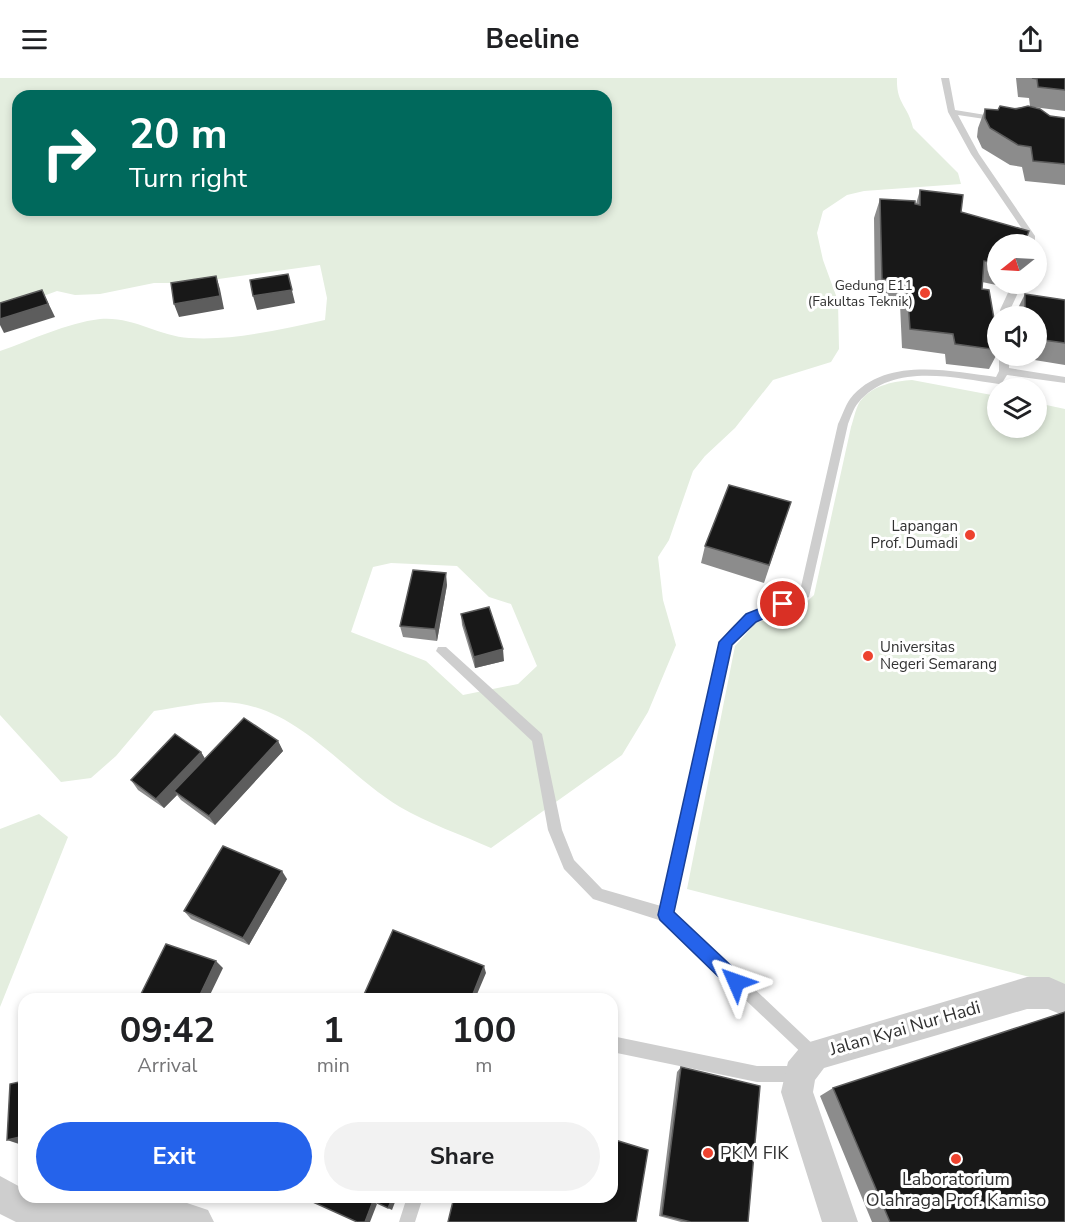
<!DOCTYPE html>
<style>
body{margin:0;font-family:"Nunito Sans",sans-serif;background:#f2f2f2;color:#202124;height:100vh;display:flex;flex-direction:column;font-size:22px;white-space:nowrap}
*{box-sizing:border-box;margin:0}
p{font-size:20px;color:#757577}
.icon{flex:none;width:33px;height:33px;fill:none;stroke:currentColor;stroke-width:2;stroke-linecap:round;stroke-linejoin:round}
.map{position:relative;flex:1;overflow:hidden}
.panel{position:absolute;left:18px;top:915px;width:600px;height:210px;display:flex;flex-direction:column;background:#fff;border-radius:18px;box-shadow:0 3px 9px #0003}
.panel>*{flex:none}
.hud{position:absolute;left:12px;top:12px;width:600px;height:126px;border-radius:18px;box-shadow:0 3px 9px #0003;background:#00695c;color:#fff;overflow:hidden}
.needle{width:39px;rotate:252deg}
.fabs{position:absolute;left:987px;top:156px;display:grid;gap:12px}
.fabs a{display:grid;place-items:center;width:60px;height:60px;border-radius:50%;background:#fff;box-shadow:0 3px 9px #0003;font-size:30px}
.pin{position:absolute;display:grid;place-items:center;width:51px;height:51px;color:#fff;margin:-26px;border:3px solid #fff;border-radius:50%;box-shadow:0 2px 6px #0007}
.me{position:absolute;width:66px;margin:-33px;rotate:313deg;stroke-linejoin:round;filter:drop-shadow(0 0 4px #0008)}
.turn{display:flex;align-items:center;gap:21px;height:126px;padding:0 18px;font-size:27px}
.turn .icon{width:78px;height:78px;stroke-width:2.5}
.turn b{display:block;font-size:42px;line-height:51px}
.eta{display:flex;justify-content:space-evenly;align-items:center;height:102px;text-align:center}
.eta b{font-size:36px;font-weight:700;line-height:42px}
.cta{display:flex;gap:12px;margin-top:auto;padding:12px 18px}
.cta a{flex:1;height:69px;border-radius:36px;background:#2563eb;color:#fff;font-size:24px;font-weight:700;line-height:69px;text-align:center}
.cta a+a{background:#f2f2f2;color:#202124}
header{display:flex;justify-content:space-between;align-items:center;height:78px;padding:0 18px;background:#fff;font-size:27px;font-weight:700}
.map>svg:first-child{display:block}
.green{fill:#e4eedf;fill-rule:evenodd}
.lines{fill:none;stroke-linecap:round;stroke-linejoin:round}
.lane{fill:#cecece;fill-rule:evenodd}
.street{fill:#cecece;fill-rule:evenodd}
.wall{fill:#8c8c8c}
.shaded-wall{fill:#5d5d5d}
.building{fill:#181818;stroke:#5d5d5d;stroke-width:1.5}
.route{fill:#2563eb;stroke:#184099;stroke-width:1.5}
.poi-dot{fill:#ed422e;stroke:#fff;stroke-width:2}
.labels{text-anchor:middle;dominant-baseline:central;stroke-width:6;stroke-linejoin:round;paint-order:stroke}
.far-poi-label{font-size:14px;fill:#313131;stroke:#fff;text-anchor:end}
.poi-label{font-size:15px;fill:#313131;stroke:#fff;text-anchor:end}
.near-street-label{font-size:18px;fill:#313131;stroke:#fff}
.near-poi-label{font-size:18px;fill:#313131;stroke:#fff;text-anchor:start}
</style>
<header><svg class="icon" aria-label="menu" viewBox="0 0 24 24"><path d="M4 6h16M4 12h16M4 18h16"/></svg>Beeline<svg class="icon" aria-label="share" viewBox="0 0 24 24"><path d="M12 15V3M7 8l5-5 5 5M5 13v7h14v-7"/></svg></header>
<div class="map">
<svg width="1065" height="1144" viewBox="0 0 1065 1144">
<rect width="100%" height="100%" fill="#fff"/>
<!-- green -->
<path class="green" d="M0,0h897c-1,26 11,27 16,50l45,45 3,11 -97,7 -17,4 -24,16 -6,22 6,27 15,41 1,48 -8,13 -58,18 -38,48 -30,28 -12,15 -24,69 -11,17 5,43 13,45 -28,67 -26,43 -131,93c-29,-13 -64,-25 -91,-41 -58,-35 -104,-104 -178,-105 -22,0 -46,6 -68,9l-38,45 -25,22 -30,4 -61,-67v-364c32,-11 66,-28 100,-32 32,-3 59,17 89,19 46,3 92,-9 136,-18l2,-22 -7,-33 -130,18h-36l-54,11 -25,1 -18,-4 -57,21zM18,18h588v114h-588zM391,485l66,3 32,31 22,7 26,62 -19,18 -55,11 -37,-34 -75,-29 22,-65z
M912,302l85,16 1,32h38l1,-25 28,6v577l-378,-97 48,-243 21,-23 43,-14 15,-14 37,-168c3,-8 5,-22 11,-28 12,-14 33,-18 50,-19z
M39,736l29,23 -68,170v-178z"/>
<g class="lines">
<!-- lane -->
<path class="lane" d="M941,0h8l6,32 43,7 4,2 -4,2 -40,-6 21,39 56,82v8h-8v-8l-56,-82 -23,-42z
M1012,206h10l-12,26 -1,6h-8l-1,-6z
M999,278h10v12l56,9v6l-58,-8 -5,8 -3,1c-45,-6 -107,-22 -141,19 -5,6 -7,14 -10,21l-39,173 -47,21 -30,27 -58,268 144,136 3,5 -3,5 -5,3 -5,-3 -146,-138 -69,-22 -29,-30 -16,-39 -16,-89 -96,-90 2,-4h8l96,87 20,96 12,30 28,29 59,17 59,-263c19,-33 50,-36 80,-52l38,-167c4,-8 7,-18 12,-25 34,-43 100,-28 146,-22l3,-6z
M612,958l145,30h43l5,3 3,5 -3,5 -5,3h-43l-145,-30z
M407,1119h16l-8,25h-16z"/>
<!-- street -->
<path class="street" d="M1027,899h22l16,7v32l-17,-7h-21l-203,59 -9,12 -2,12 45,130h-36l-41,-130 7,-30 15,-18z
M0,1098l24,13v8h145l39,13 6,12h-198l-16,-8z"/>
</g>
<!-- wall -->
<path class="wall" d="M1016,0h49v33l-32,-4 17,9 15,2v67l-40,-4 -3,-14 -12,-2 -28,-17 -5,-11 1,-9 7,-19 13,1 32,-4 -1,-8 -11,-1z
M920,112l41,22 37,32v40h9l-1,3 -24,-5v7l16,53v10l-9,17 -43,-5 -1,-10 -43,-6 -2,-44 -25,-5 -1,-81 6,-19 36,5z
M1025,216l40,6v65l-49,-8v-1h20v-40h-21v-2z
M791,424l-27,81 -63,-20 4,-17z
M447,507l-10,56 -34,-4 -3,-11z
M461,536l43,47 -29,7 -13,-43z
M278,663l5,10 -68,74 -34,-25 -4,-5 -13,13 -26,-18 -7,-10 70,-28 4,7z
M287,801l-38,66 -58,-26 -7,-8z
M681,989l67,155h-67l-22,-6 18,-144z
M833,1010l232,134h-193l-52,-126z"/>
<!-- shaded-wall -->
<path class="shaded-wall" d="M288,196l7,29 -38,7 -4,-14z
M216,198l4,13 4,20 -45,8 -5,-13z
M42,212l13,27 -51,16 -4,-8v-6z
M446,495l1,12 -10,56 -2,-12z
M503,571l1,12 -29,7 -1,-11z
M278,663l5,10 -68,74 -6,-9z
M201,674l6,10 -33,29 3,4 -13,13 -8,-9z
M282,793l5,8 -38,66 -6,-7z
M216,883l7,7 -15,31h-10z
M484,888l2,7 -11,26h-4z
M24,1058v7l-5,1 -12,-4z
M393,1119h4l-5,13 -4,-2z
M373,1123l4,3 -7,18h-5z"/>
<!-- building -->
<path class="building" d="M1032,0h33v12l-27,-3 -1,-8z
M1000,28l16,3 12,-3 12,3 10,7 15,2v46l-32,-3 -2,-14 -13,-2 -28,-17 -5,-10v-9l13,1z
M920,112l43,5 -2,17 68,19 -5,13h-26v19l-14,-2 -2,28 7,1 9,52v8l-43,-6 -2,-10 -43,-5 -3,-45 -25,-5 -2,-80 35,2v3l5,1z
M288,196l4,16 -39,6 -3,-16z
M216,198l4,20 -46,8 -3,-21z
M42,212l6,14 -48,15v-16z
M1025,216l40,6v43l-29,-4v-23h-11z
M729,407l62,17 -22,63 -64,-19z
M413,492l33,3 -11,56 -35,-3z
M489,529l14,42 -29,8 -13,-43z
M244,640l34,23 -69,75 -35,-25z
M175,656l26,18 -45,47 -25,-19z
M223,768l59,25 -39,67 -59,-27z
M393,852l91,36 -13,33h-109z
M166,866l50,17 -18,38h-56l-3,-1z
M1065,934v210h-175l-57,-134z
M681,989l79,19 -12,136h-57l-29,-7z
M24,1003v55l-17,4 3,-56z
M612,1061l36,11 -12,72h-188l6,-25h158z
M302,1119h91l-5,11 -15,-7 -8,21h-8z"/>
<!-- route -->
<path class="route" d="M783,521l7,5 -2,4 -32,14 -24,23 -58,267 68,64 2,6 -2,6 -6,3 -6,-3 -70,-68 -2,-5 61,-273 27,-28z"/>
<!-- markers -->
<g class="poi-dot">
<circle cx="925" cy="215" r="6"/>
<circle cx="970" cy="457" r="6"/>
<circle cx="868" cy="578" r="6"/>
<circle cx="708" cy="1075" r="6"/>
<circle cx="956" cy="1081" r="6"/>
</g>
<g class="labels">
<!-- far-poi labels -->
<g class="far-poi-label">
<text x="913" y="207">Gedung E11<tspan x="913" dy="16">(Fakultas Teknik)</tspan></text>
</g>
<!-- poi labels -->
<g class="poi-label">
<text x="958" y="448">Lapangan<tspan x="958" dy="17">Prof. Dumadi</tspan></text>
<text x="880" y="569" text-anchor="start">Universitas<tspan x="880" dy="17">Negeri Semarang</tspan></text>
</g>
<!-- near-street labels -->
<g class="near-street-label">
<text transform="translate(905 950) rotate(-16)">Jalan Kyai Nur Hadi</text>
</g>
<!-- near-poi labels -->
<g class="near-poi-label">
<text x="720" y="1075">PKM FIK</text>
<text x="956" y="1101" text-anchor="middle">Laboratorium<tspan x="956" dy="21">Olahraga Prof. Kamiso</tspan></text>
</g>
</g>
</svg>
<div class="fabs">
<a><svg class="needle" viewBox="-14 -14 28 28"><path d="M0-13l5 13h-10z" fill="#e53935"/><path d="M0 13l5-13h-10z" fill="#757577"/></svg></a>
<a><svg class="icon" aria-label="sound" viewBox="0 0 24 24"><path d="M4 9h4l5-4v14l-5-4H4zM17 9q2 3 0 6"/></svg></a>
<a><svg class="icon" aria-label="layers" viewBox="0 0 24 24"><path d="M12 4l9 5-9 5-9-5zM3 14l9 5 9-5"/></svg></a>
</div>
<div class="pin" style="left:783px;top:526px;background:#d93025"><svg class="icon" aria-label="arrive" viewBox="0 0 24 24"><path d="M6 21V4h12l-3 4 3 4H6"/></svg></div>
<svg class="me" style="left:736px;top:904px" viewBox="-20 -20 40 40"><path d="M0-17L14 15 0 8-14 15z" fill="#2563eb" stroke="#fff" stroke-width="4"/></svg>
<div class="hud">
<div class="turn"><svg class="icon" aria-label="right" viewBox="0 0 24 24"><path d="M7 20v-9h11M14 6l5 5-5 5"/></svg><div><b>20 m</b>Turn right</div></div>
</div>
<section class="panel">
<div class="eta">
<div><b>09:42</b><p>Arrival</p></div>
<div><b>1</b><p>min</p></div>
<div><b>100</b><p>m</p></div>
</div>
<div class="cta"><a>Exit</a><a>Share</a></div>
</section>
</div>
